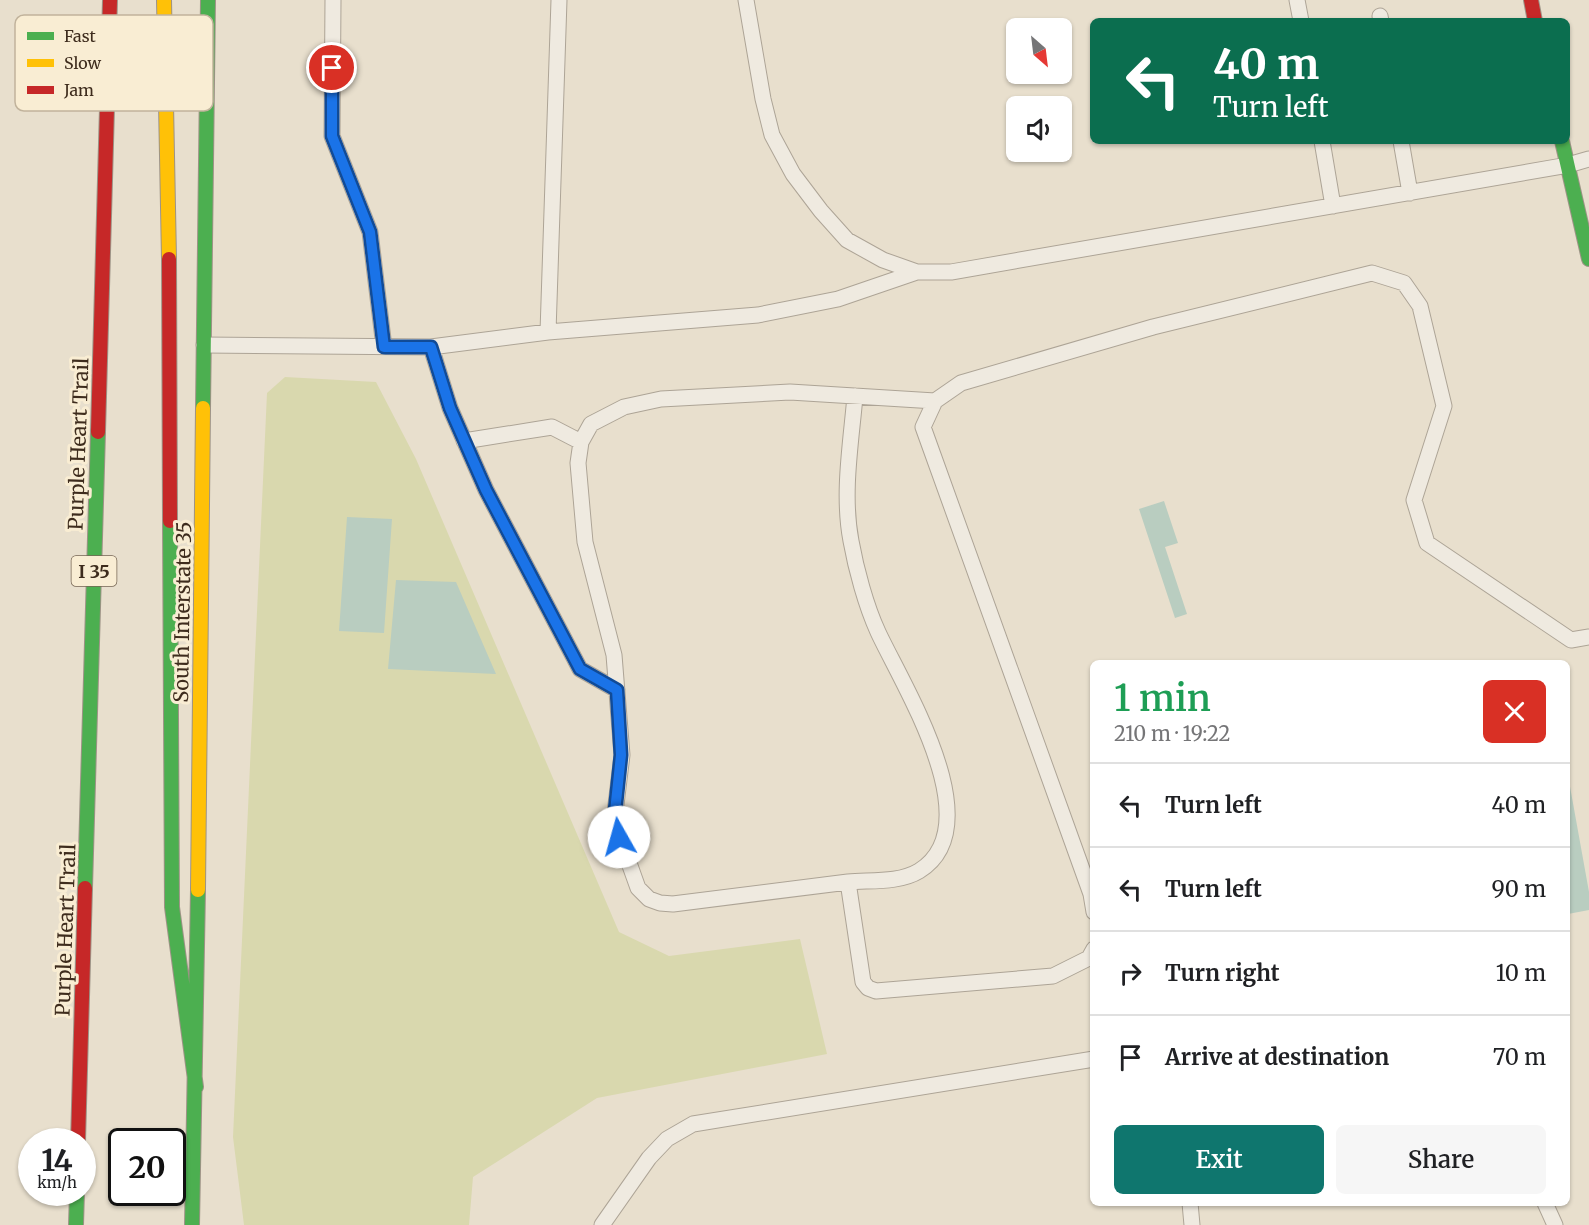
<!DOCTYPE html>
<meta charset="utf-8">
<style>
body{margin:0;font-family:Merriweather,serif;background:#f6f6f6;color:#202124;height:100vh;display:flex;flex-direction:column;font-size:22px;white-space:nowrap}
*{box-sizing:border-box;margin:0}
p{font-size:20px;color:#757577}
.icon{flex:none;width:33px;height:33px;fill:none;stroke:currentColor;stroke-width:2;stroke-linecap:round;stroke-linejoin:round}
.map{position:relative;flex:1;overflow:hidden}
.panel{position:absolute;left:1090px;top:660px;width:480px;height:546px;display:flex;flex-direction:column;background:#fff;border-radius:9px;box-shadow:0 2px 4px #0004}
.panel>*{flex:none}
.hud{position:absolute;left:1090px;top:18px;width:480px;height:126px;border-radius:9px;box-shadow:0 2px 4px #0004;background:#0b6e4f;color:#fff;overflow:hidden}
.needle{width:39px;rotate:152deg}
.fabs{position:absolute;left:1006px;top:18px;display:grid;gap:12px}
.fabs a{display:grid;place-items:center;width:66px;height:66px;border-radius:9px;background:#fff;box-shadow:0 2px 4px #0004;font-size:30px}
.speed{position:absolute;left:18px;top:1128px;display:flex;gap:12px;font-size:30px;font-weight:700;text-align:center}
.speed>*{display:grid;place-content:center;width:78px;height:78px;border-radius:50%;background:#fff;box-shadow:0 2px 4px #0004;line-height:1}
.speed small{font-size:15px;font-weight:400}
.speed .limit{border:3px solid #111;border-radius:9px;background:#fff;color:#111}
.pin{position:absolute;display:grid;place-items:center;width:51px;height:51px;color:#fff;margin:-26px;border:3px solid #fff;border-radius:50%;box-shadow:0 2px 6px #0007}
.me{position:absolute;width:66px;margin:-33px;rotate:353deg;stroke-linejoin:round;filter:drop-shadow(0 0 4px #0008)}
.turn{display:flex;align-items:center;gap:21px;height:126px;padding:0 24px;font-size:27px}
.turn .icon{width:78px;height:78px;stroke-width:2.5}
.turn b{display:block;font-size:42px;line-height:51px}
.round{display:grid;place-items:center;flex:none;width:63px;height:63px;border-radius:9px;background:#f6f6f6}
.overview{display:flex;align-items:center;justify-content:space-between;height:102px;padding:0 24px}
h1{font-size:36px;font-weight:600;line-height:45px;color:#1e9e55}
.cta{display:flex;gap:12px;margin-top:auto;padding:12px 24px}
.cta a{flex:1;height:69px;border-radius:9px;background:#0f766e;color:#fff;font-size:24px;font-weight:600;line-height:69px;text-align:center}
.cta a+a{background:#f6f6f6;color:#202124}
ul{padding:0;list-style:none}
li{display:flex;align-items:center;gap:18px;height:84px;padding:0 24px;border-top:2px solid #e0e0e0}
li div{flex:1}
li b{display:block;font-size:22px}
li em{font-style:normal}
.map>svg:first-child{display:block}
.green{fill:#d9d8ae}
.water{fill:#b9cdc0}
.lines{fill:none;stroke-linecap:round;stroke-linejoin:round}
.lane-casing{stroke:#ada496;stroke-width:17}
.fast-casing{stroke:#9d9386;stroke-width:16}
.slow-casing{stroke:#9d9386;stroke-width:16}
.jam-casing{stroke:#9d9386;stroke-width:16}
.lane{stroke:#efeae0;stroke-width:15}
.fast{stroke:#4caf50;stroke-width:14}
.slow{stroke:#ffc107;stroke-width:14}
.jam{stroke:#c62828;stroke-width:14}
.route-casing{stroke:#114b97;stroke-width:15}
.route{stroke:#1a73e8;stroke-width:10}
.labels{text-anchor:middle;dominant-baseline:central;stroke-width:6;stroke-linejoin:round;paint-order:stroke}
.shield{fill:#f9edd3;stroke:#766654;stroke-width:1.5}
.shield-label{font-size:18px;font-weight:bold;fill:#3e2c1d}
.street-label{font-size:20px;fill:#3e2c1d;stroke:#f9edd3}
.key{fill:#f9edd3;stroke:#c1b39c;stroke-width:1.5}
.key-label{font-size:16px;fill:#3e2c1d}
</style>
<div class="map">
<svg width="1589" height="1225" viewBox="0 0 1589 1225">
<rect width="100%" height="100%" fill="#e8dfcd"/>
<!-- green -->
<path class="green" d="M285,377l91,5 40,77 203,473 50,24 131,-17 27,115 -230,44 -124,79 -4,48h-225l-11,-88 34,-744z"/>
<!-- water -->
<path class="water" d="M1164,501l14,42 -13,4 22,67 -12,4 -36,-109z
M347,517l45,2 -8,114 -45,-2z
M396,580l60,2 40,92 -108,-5z
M1569,781l20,111v18l-21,4v-132z"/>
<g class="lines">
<!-- lane casing -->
<g class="lane-casing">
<path id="lane" d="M333,0l-1,136 38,96 14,115
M746,0l17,99 9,36 21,39 28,37 26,29 36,20 34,12h34l617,-107 21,-6
M1297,0l4,21
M1380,16l1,5
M1322,141l11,65
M1401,141l9,52
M548,332l11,-332
M204,345l227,2 117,-15 210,-17 80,-16 79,-27
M431,347l19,61 36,82 94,179 37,21
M935,401l-145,-9 -129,7 -37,8 -33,17 -10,18 -3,21 7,79 29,113 8,100 -8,66 24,67 11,11 11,4 13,1 175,-22 15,100 5,6 8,3 177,-15 36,-18 5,-9
M464,441l88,-14 29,15
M848,882c23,-2 51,1 71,-11 73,-45 -16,-185 -41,-239 -12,-26 -22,-63 -27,-91 -9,-47 0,-98 4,-145
M1094,893l-3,1 -168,-467 12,-26 26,-18 192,-56 219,-54 32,10 16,23 24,100 -30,94 13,43 144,97 18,-3
M1091,894l3,18
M1190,1203l2,22
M1545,1203l10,22
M602,1225l47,-67 18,-19 26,-15 401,-65"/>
</g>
<!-- fast casing -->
<g class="fast-casing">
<path id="fast" d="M1562,141l27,118
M203,408l5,-408
M170,521l2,386 24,180
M85,888l13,-456
M76,1225l1,-33
M192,1225l6,-335"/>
</g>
<!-- slow casing -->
<g class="slow-casing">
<path id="slow" d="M164,0l5,259
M198,890l5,-482"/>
</g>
<!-- jam casing -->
<g class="jam-casing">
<path id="jam" d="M1531,0l4,21
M169,259l1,262
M98,432l12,-432
M78,1142l7,-254"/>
</g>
<!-- lane -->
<use href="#lane" class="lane"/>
<!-- fast -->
<use href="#fast" class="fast"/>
<!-- slow -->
<use href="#slow" class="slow"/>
<!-- jam -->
<use href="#jam" class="jam"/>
</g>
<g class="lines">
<!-- route casing -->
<g class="route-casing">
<path id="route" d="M332,68v68l38,96 14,115h47l19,61 36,82 94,179 37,21 4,65 -7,66 5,16"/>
</g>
<!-- route -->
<use href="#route" class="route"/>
</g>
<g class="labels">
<!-- shield labels -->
<rect class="shield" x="71.5" y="556" width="45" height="30" rx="4.5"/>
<g class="shield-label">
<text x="94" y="571">I 35</text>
</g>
<!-- street labels -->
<g class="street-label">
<text transform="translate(78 444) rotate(-88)">Purple Heart Trail</text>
<text transform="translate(182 612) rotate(-89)">South Interstate 35</text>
<text transform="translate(65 930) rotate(-88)">Purple Heart Trail</text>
</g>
</g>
<!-- legend -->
<rect x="15" y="15" width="198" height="96" rx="9" class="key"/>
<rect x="27" y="32" width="27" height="8" fill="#4caf50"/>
<rect x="27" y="59" width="27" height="8" fill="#ffc107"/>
<rect x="27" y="86" width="27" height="8" fill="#c62828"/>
<g class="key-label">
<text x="64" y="42">Fast</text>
<text x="64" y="69">Slow</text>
<text x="64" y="96">Jam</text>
</g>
</svg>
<div class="fabs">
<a><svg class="needle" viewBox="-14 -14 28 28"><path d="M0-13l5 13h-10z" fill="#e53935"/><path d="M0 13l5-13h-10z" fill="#757577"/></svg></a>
<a><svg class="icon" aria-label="sound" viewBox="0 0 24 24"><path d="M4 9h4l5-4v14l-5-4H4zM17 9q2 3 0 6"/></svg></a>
</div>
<div class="speed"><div>14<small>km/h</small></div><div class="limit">20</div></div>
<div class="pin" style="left:332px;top:68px;background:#d93025"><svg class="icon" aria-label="arrive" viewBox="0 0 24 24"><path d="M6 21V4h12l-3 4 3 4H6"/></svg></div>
<svg class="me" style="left:619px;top:837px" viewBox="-20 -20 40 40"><circle r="19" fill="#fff"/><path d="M0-13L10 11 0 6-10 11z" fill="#1a73e8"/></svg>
<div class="hud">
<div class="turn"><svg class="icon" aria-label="left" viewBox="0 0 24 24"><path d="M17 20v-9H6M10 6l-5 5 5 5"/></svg><div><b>40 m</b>Turn left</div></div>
</div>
<section class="panel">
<div class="overview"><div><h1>1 min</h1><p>210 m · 19:22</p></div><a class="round" style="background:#d93025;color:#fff"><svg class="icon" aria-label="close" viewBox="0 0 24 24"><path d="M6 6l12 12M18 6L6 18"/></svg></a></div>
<ul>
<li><svg class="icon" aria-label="left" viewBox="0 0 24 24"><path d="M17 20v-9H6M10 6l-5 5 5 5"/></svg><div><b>Turn left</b></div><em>40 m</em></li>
<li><svg class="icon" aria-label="left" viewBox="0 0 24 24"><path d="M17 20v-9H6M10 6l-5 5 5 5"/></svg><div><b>Turn left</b></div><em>90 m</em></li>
<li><svg class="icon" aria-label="right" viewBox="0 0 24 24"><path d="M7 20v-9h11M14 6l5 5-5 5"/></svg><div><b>Turn right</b></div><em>10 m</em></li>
<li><svg class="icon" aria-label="arrive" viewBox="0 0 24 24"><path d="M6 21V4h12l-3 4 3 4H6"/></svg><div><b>Arrive at destination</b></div><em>70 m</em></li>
</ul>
<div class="cta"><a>Exit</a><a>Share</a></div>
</section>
</div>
